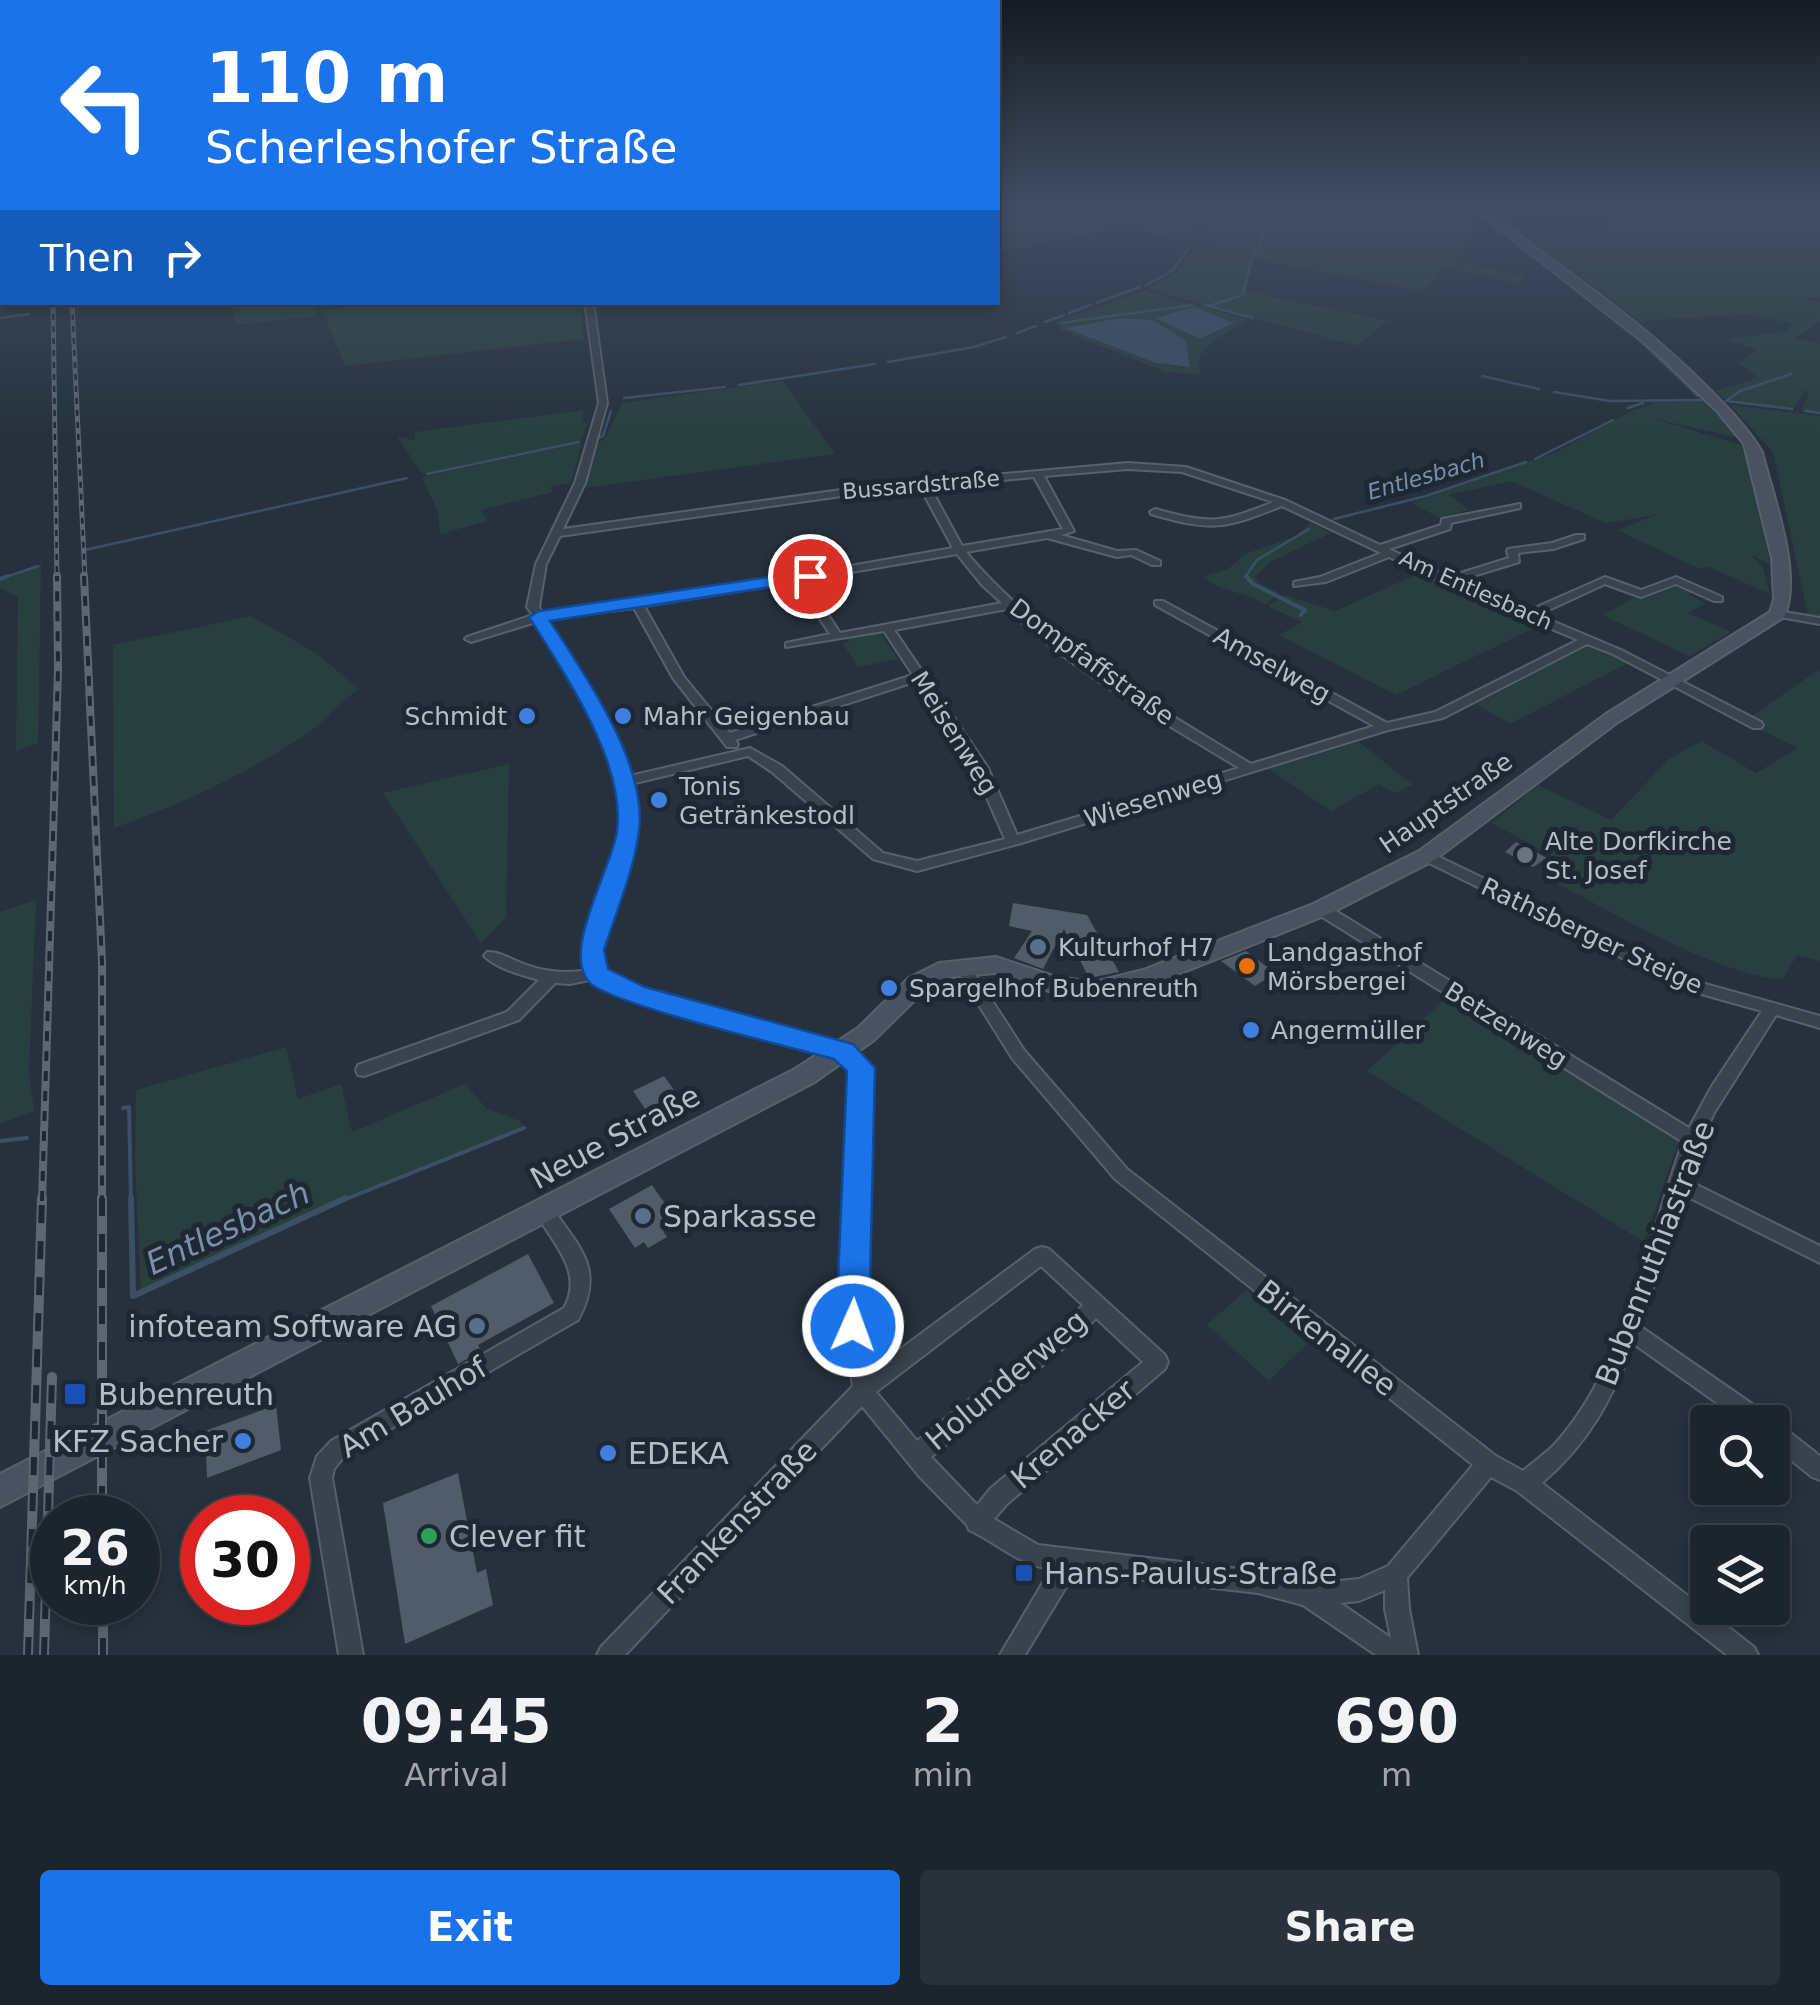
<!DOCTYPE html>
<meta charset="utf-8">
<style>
body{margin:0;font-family:"DejaVu Sans",sans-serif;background:#29313a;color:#f1f3f6;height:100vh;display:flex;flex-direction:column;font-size:38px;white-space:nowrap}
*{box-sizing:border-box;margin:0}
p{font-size:32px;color:#a0a5aa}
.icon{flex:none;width:55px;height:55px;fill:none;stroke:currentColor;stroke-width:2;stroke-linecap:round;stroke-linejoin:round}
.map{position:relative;height:1655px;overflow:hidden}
.drawer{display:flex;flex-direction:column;background:#1c252e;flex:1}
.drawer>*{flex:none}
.top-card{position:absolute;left:0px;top:0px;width:1000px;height:305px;box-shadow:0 5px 15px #0003,0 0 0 2px #3a424a;background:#1a73e8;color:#fff;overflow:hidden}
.controls{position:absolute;left:1690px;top:1405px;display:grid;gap:20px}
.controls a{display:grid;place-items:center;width:100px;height:100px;border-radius:10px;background:#1c252e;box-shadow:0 5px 15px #0003,0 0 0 2px #3a424a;font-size:50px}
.speed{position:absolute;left:30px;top:1495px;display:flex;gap:20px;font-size:50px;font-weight:700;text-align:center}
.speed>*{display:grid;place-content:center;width:130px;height:130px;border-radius:50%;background:#1c252e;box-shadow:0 5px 15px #0003,0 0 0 2px #3a424a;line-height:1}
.speed small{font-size:25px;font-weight:400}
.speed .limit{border:15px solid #d22;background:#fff;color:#111}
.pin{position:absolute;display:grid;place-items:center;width:85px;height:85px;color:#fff;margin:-42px;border:5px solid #fff;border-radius:50%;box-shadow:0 2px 10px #0007}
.me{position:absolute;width:110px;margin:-55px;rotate:2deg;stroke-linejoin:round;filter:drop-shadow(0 0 8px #0008)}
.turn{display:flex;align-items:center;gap:35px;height:210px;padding:0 40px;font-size:45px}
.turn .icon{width:130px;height:130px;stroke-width:2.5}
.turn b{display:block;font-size:70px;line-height:85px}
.then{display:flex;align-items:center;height:95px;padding:0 40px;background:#0003;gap:20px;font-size:38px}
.eta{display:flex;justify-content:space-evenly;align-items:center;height:170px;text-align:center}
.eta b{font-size:60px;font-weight:700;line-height:70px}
.button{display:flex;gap:20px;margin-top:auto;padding:20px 40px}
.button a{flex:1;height:115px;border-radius:10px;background:#1a73e8;color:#fff;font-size:40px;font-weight:700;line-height:115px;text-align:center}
.button a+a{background:#29313a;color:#f1f3f6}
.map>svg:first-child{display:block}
.green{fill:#293f3f;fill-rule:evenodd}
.water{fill:#3c5065}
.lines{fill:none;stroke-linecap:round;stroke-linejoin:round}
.stream-far2{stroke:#3c5065;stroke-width:2.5}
.stream-far1{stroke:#3c5065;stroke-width:4}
.stream{stroke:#3c5065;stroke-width:6}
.building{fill:#515c6b}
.street-casing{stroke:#57616b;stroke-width:4}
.secondary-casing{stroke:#57616b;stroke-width:4}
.street{fill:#39434d;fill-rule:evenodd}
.secondary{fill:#485260;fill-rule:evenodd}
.rail-far2-casing{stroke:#5c6774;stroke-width:5}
.rail-far1-casing{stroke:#5c6774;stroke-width:8}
.rail-casing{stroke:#5c6774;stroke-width:10}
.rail-far2{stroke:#1e2832;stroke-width:2.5;stroke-dasharray:6;stroke-linecap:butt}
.rail-far1{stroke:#1e2832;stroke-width:4;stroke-dasharray:10;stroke-linecap:butt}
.rail{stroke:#1e2832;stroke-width:6;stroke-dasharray:18;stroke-linecap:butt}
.route{fill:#1a73e8;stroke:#114b97;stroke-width:2.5}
.shop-dot{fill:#3f7fe0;stroke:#1e2832;stroke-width:4}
.worship-dot{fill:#6b7280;stroke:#1e2832;stroke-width:4}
.service-dot{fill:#5c6f8a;stroke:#1e2832;stroke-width:4}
.food-dot{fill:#e8710a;stroke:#1e2832;stroke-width:4}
.transit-dot{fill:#1a4fb4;stroke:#1e2832;stroke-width:4}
.leisure-dot{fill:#2e9e5b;stroke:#1e2832;stroke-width:4}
.labels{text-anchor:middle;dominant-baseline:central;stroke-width:10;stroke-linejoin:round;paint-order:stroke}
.far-water-label{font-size:22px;font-style:italic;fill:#7890aa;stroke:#1e2832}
.far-street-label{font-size:22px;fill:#b5bec8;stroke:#1e2832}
.street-label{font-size:25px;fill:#b5bec8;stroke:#1e2832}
.poi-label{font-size:25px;fill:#b5bec8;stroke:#1e2832;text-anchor:start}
.near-street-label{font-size:30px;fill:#b5bec8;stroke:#1e2832}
.near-poi-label{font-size:30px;fill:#b5bec8;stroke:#1e2832;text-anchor:start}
.near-water-label{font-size:32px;font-style:italic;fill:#7890aa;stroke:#1e2832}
</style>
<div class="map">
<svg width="1820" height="1655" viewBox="0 0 1820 1655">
<rect width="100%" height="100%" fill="#26313d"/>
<!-- green -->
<path class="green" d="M998,209h140c20,5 49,0 72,0l-18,34 -67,-16 -127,25z
M1216,209h4l-3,4c10,7 34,9 44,5l-1,-9h104l5,8 105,5v9l-17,31 68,14 -6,7 -70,-14 -14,5 4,3 -16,14 -171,-32 -8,32 144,30 -31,25 -209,-57 30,-18 20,-27 37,3 -35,-7z
M1664,209h156v89l-19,-1 19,6v19l-25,16 25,6v70l-18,-3 7,-20h-4l-12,19 -65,-8 -13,-11 43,-13 -19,-15 18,-13 -32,-11 59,-7 10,-8 -45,-10 -111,7 -32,-27 -100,-69 94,10 12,-20 30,5z
M1144,291l102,28 2,2c-20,12 -57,24 -48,53l-34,-2 -105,-42 -6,-8zM1199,308l35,15 -34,16 -44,-21zM1133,318l19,2 34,21v28l-30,-6 -90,-35z
M232,303h81l4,13 -81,9z
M380,303h202l1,36 -238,27 -23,-56z
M783,381l52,73 -252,34 13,-43 10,-8 16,-34z
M1704,401l35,37 -92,-21 99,29 24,118 -19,-9 12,13 7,26 -63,-28 -7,3 -83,-39 40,-15 -51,8 -95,-42 -62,14 20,15 -30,8 -27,-15 144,-51 72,-39 9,1 -6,-2 24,-9z
M1730,405l90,11v201l-12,-2 -35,-163z
M584,410l-2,12 6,1 -7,18 -159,33 -25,-38 17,4 1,-8z
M582,443l-11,40 -21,4 3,5 -72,18 7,11 -48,13 -2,-22 -16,-35z
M1311,522l20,11 -59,28 -17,15 3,6 22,12 -15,10c-19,-13 -46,-11 -61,-28l24,-7 17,-15 51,-18z
M41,564l-3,179 -22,8 2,-154 -18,-9v-10z
M1420,573l122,51 -146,71 -117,-60 23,-13 -34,-16 17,-11 50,16z
M1679,585l16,7 -6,3 17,8 -18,10 43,19 -42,24 -86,-41 34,-19 8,2z
M251,616l65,37 43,36c-21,13 -34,33 -54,46 -58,39 -126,70 -191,93l-1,-183z
M881,634l17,25 -40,8 -15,-23 6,-2 -2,-4z
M1584,648h14l32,14 -120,62 -34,-20z
M1820,669v292l-23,-6 -14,24c-63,-1 -180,-73 -241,-103l15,-17 -65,-36 46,-38 73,35 58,-61 33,-18 54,32 42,-25 -41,-20 6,-5 -13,-6z
M1359,742l54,43 -19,8 -15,-9 -48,27 -62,-42z
M509,764l-3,153 -25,26 -98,-150z
M36,900l-7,171 5,40 -34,13v-212z
M1447,997l233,140 -36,105 -277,-171z
M286,1047l12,52 43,-15 11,48 113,-48 22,25 33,12 4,7 -160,62 -223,103 -6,-132 1,-71z
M1246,1290l61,54 -38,37 -62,-56z"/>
<!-- water -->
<path class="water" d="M1195,307l39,16 -34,16 -45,-21z
M1121,318l32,2 33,21 4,26 -34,-4 -91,-35z"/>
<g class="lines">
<!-- stream-far2 -->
<path class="stream-far2" d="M1259,248l8,-27 -5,-3
M1146,285l26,-14 18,-25
M1096,303l44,-16
M1205,305l48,13
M1208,306l35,-11 10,-41 5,-3
M1069,313l22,-8
M0,318l29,-4
M1045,322l19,-7
M1061,323l131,-18
M1629,330l69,66
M1017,333l19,-7
M888,362l86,-15 32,-10
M1482,376l57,13
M739,385l136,-21
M1554,392l56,9 92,-1
M624,398l101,-11
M1726,401l14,-10 51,-17
M1727,401l65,8
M1628,408l15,-5
M1805,411l15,2
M598,438l5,-2 8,-25
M1535,459l78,-39
M427,474l152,-32
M1334,519l92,-23 100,-34
M85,550l322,-72
M0,579l38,-13
M1249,579l-3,-3 11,-16 52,-31"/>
<!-- stream-far1 -->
<path class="stream-far1" d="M1246,576l7,8 52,26 -4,5
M0,579l8,-3
M123,1108l6,-1 2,94
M0,1141l27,-3
M341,1201l183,-73"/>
<!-- stream -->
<path class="stream" d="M131,1198l2,98 213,-98"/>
</g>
<!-- building -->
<path class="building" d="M1516,842l31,16 -14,9 -28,-15z
M1013,903l74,12 32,57 -30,6 -25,-49 -21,40 -29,-11 18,-27 -23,-5z
M1246,951l29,22 -20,13 -34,-25z
M664,1076l20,28 -12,5 4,6 -20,10 -23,-34z
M652,1185l26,37 -15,9 4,6 -19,11 -4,-6 -9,6 -26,-39z
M528,1254l26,49 -76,42 3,6 -23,13 -27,-58z
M276,1405l5,45 -74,28 -2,-47z
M458,1473l19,100 9,-4 7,36 -88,39 -22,-141z"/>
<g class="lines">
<!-- street casing -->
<g class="street-casing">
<path id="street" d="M1432,209h37l16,2 -3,2z
M1524,209h13l-49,9 -3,-2z
M585,302h8l14,101 -22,80 -22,46 307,-43 258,-23 58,4 99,33 95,45 61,-20 1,-6 78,-15v4l-69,15 -1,6 -61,20 59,28 61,-19 -2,-7 1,-2 44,-6 24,-8h8v4l-31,10 -35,4 1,9 -62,19 71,30 77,-34 36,13 35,-13 46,20v4h-8l-38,-17 -35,13 -36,-13 -67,31 83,35 140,72 2,3 -2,3h-8l-140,-74 -26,-10 -144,74 -55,12 -370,114 -101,27 -44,-12 -101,-87 -24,-16 -117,28c3,16 6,31 4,48 -6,48 -41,87 -32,138l20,13 197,54c20,7 36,13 49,31l-6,258 8,45 164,-122 7,-2 7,2 116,106 3,7 -3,7 -158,135 -13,15 44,26 220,26 50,13 51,-5 29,-13 85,-101 -358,-286 -103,-121 -55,-88 -3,-4 3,-4h10l57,88 103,119 369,287 27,15c10,-9 21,-16 30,-25 71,-75 95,-209 130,-304l-367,-229 -2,-4 2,-4h10l363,223 23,-42 50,-75 -75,-21 -266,-131 -2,-3 2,-3h10l267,129 122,34v12l-44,-13 -62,98 -13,28 -14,39 133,66v17l-138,-69 -41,133 127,88 3,6 8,3 41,32v24l-8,-3 -40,-32v-23h-28l-110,-78c-24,57 -44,98 -92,139l212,164 4,8h-31l-210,-164 -26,-14 -84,101 2,31 9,46h-42l-73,-50 -45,-12 -183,-21 -50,83h-25l51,-86c-33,-4 -53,-26 -82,-39l-2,-5 -48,-49 -57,-70 -237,249h-28l4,-8 252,-261 -10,-60 10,-256 -16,-14 -27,-10 -198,-55 -18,-12 -24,5 -15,-1 -36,37 -155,56 -6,-1 -2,-5 2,-5 149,-53 32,-32c-19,-5 -41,-11 -55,-24l3,-4c13,-1 24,8 37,12 21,8 42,10 64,6 -7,-44 17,-80 29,-120 23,-78 -42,-165 -81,-228l-65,20 -6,-3 2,-2 66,-22 -6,-8 9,-43 39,-81 24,-80zM1128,469l54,3 91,30c-54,22 -62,22 -118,7l-5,3 1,2c61,18 73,15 131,-8l99,47 -61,24 -26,5v4l32,-4 63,-25 69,33 120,50 -143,72 -48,11 -224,-122h-8v4l219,121 -123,38c-101,-62 -208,-120 -285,-212l81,-14 70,19 14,-2 21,10h8v-4l-24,-11 -19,1 -56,-16 13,-4 -30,-55zM1034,477l29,52 -101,17 -32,-59zM920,487l33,61 -257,45 -154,20 -3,-6 7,-43 14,-28 310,-44zM957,554l25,31 20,18 -162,30 -35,-53zM795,582l35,52 -44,9v4l98,-16 29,44 -183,58 -46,-56 -40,-71zM634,608l39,70 54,69h10l1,-3 -3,-4 182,-59 57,87 31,71 -88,22 -34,-8 -101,-87 -32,-18 -120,28c-20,-57 -52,-106 -84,-157zM1007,609c67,64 153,110 232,159l-222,67 -29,-67 -94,-138zM1041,1266l42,39 -15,16 -151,120 -41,-49zM1096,1318l47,44 -152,126 -14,17 -46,-48 151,-124zM1385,1590v19l6,29 -51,-35 19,-2z
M1778,611l42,7v6l-46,-8 -2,-2z
M544,1203l6,2c29,42 56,64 28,115l-233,135 -11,14 -2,9 31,177h-24l-29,-177 7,-22 14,-15 233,-133c21,-37 -13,-66 -29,-97l3,-6z"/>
</g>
<!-- secondary casing -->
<g class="secondary-casing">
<path id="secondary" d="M1474,209h9c76,57 157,110 224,178 20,20 41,41 55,65 11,45 41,122 22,165l-166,105 -185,139 -104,53 -173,69 -61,15 -40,-5 -60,-20 -44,4 -26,13 -51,50 -61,43 -813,424v-33l795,-405 63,-41 51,-50 30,-15 57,-6 60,20 39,5 48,-12 170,-66 106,-53 187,-137 164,-102 4,-13 -2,-41 -28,-114 -27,-33 -65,-62z"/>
</g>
<!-- street -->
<use href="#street" class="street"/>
<!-- secondary -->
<use href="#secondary" class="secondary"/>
<!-- rail-far2 casing -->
<g class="rail-far2-casing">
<path id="rail-far2" d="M53,302l4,277
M72,302l13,277"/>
</g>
<!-- rail-far1 casing -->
<g class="rail-far1-casing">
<path id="rail-far1" d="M84,576l18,386v239
M42,1201l16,-531 -1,-94"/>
</g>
<!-- rail casing -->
<g class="rail-casing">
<path id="rail" d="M102,1198v320
M103,1602v53
M28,1655l14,-457
M44,1655l8,-278"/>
</g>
<!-- rail-far2 -->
<use href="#rail-far2" class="rail-far2"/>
<!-- rail-far1 -->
<use href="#rail-far1" class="rail-far1"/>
<!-- rail -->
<use href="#rail" class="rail"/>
</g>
<!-- sky -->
<linearGradient id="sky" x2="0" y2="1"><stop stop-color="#151b22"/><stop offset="0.47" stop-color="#414e62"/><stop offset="1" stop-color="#414e62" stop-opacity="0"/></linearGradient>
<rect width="1820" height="440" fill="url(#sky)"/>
<!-- route -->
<path class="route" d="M810,571l6,1v8l-266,41c35,54 98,144 89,210 -5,40 -23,81 -35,119l4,19 37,18 208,57 22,24 -6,258 -5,11 -11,4 -12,-4 -5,-11 11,-255 -13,-12c-40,-11 -225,-55 -245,-77 -28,-31 23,-114 28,-151 9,-68 -53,-158 -88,-214l10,-6z"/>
<!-- markers -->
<g class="shop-dot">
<circle cx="527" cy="716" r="10"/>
<circle cx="623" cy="716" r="10"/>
<circle cx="659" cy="800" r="10"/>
<circle cx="889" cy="988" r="10"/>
<circle cx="1251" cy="1030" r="10"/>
<circle cx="243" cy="1441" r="10"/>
<circle cx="608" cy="1453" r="10"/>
</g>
<circle class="worship-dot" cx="1525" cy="855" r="10"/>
<g class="service-dot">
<circle cx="1038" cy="947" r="10"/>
<circle cx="643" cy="1216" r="10"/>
<circle cx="477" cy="1326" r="10"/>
</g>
<circle class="food-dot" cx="1247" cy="966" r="10"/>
<g class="transit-dot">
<rect x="63" y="1382" width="24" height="24" rx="5"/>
<rect x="1014" y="1563" width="20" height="20" rx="5"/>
</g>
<circle class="leisure-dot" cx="429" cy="1536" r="10"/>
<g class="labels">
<!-- far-water labels -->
<g class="far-water-label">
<text transform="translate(1426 476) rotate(-16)">Entlesbach</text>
</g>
<!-- far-street labels -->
<g class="far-street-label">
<text transform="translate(921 485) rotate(-5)">Bussardstraße</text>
<text transform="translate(1476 590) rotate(24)">Am Entlesbach</text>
</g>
<!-- street labels -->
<g class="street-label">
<text transform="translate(1092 662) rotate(36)">Dompfaffstraße</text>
<text transform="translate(1272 665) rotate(29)">Amselweg</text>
<text transform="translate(954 733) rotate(58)">Meisenweg</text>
<text transform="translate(1153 799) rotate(-17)">Wiesenweg</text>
<text transform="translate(1446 803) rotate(-35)">Hauptstraße</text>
<text transform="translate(1592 936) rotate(25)">Rathsberger Steige</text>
<text transform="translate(1506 1025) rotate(32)">Betzenweg</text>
</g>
<!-- poi labels -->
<g class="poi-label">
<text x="507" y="716" text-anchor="end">Schmidt</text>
<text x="643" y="716">Mahr Geigenbau</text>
<text x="679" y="786">Tonis<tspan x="679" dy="29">Getränkestodl</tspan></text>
<text x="1545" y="841">Alte Dorfkirche<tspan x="1545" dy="29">St. Josef</tspan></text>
<text x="1058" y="947">Kulturhof H7</text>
<text x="1267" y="952">Landgasthof<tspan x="1267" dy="29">Mörsbergei</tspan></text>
<text x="909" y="988">Spargelhof Bubenreuth</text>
<text x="1271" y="1030">Angermüller</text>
</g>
<!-- near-street labels -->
<g class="near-street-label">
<text transform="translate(615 1137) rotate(-28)">Neue Straße</text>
<text transform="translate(1655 1253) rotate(-69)">Bubenruthiastraße</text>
<text transform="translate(1327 1338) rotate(38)">Birkenallee</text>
<text transform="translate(1006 1380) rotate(-40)">Holunderweg</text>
<text transform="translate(413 1407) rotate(-31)">Am Bauhof</text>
<text transform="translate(1073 1434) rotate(-40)">Krenacker</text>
<text transform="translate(737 1522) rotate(-46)">Frankenstraße</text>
</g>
<!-- near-poi labels -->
<g class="near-poi-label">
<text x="663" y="1216">Sparkasse</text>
<text x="457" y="1326" text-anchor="end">infoteam Software AG</text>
<text x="98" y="1394">Bubenreuth</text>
<text x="223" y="1441" text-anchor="end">KFZ Sacher</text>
<text x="628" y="1453">EDEKA</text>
<text x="449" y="1536">Clever fit</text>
<text x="1044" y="1573">Hans-Paulus-Straße</text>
</g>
<!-- near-water labels -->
<g class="near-water-label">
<text transform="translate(228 1228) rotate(-25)">Entlesbach</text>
</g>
</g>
</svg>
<div class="controls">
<a><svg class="icon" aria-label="search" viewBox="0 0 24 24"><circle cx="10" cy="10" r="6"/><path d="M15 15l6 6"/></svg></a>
<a><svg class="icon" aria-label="layers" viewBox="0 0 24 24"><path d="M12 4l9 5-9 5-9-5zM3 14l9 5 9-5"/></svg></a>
</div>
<div class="speed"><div>26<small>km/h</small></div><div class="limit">30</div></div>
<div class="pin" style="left:810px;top:576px;background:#d93025"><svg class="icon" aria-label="arrive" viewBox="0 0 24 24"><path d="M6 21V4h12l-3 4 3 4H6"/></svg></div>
<svg class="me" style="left:853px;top:1326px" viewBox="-20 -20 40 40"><circle r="17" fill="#1a73e8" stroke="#fff" stroke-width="3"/><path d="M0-11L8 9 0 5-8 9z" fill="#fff"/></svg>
<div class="top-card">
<div class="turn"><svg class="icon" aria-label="left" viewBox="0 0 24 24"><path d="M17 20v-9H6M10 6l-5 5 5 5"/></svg><div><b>110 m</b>Scherleshofer Straße</div></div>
<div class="then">Then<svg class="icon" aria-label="right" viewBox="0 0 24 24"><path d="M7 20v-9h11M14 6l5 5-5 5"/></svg></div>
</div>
</div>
<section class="drawer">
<div class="eta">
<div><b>09:45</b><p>Arrival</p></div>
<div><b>2</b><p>min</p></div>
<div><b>690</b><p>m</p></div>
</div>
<div class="button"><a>Exit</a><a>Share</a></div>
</section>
